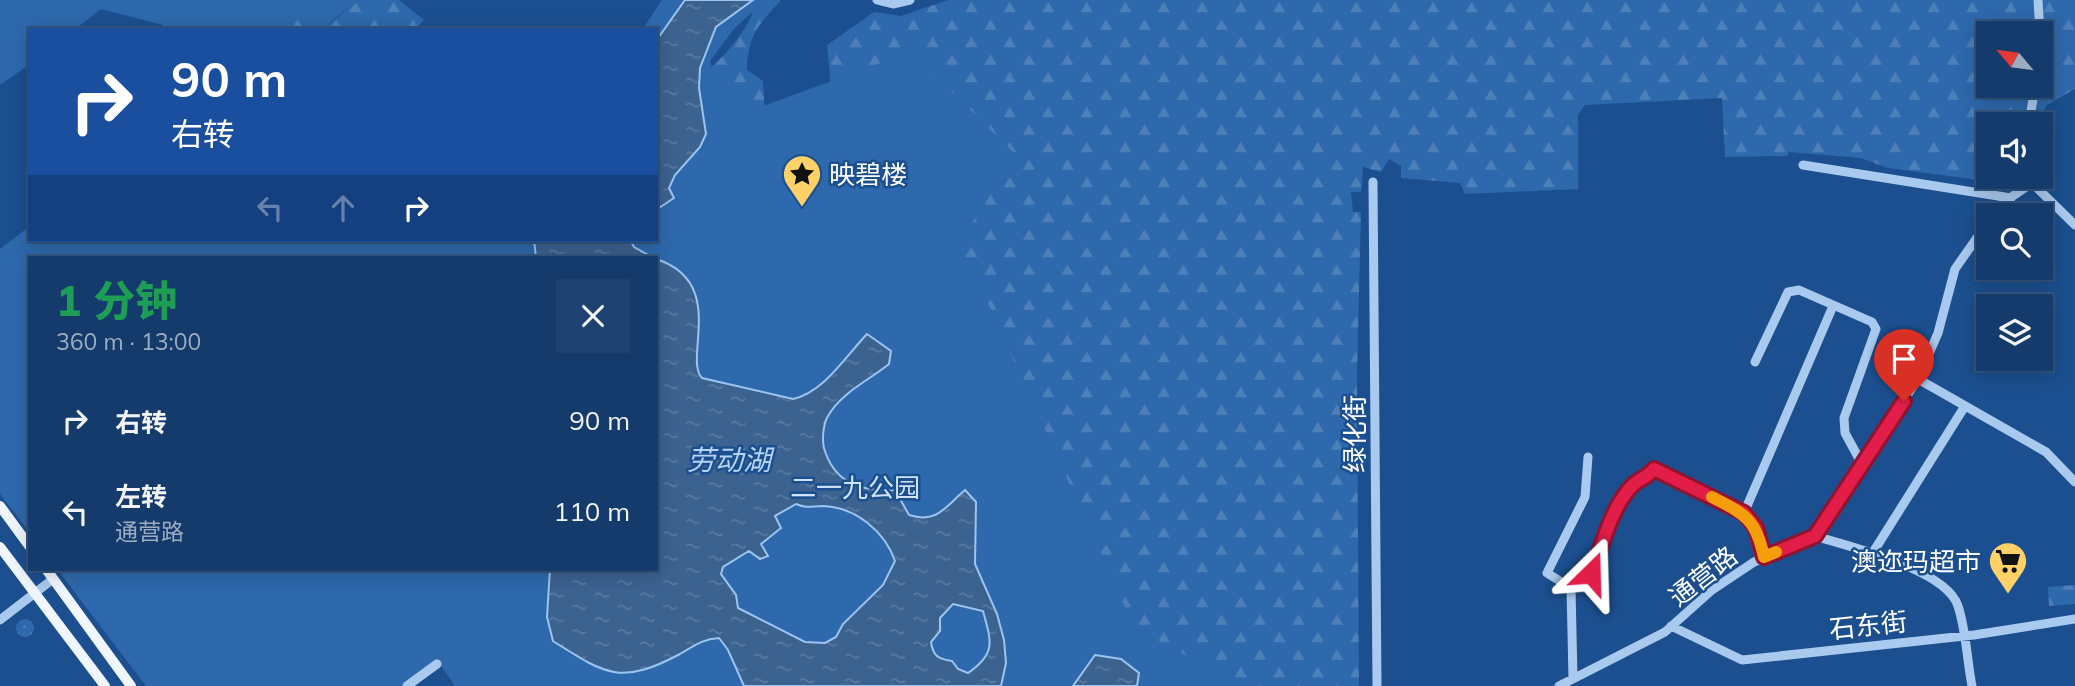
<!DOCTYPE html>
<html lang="zh">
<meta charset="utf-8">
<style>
body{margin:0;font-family:Mulish,"Noto Sans SC",sans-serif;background:#1d4271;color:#f1f3f6;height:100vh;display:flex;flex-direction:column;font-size:26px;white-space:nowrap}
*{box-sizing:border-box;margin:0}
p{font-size:23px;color:#9dadc1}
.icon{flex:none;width:38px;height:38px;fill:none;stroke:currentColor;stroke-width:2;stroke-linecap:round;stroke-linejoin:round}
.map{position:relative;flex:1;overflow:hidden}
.drawer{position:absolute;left:28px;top:256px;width:630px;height:315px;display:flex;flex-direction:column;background:#143b6b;border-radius:0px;box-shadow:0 4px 18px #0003,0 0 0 2px #33557e}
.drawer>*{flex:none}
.hud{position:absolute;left:28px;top:28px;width:630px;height:214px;border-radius:0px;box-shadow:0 4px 18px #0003,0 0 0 2px #33557e;background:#1a4fa0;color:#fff;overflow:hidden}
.needle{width:46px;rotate:299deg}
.tools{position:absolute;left:1976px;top:21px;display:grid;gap:14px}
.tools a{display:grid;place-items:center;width:77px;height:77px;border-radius:0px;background:#143b6b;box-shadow:0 4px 18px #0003,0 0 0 2px #33557e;font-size:35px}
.pin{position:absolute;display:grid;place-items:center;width:60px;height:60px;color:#fff;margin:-72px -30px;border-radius:50% 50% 50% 0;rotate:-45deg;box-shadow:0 0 7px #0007}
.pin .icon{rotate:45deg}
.me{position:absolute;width:77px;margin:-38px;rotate:22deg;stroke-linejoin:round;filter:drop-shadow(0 0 5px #0008)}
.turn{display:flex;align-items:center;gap:24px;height:147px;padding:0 28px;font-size:32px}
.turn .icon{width:91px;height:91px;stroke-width:2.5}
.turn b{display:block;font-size:49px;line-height:60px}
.lanes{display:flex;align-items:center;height:66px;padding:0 28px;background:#0003;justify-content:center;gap:35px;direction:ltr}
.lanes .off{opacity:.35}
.round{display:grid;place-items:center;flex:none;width:74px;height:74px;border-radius:0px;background:#1d4271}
.head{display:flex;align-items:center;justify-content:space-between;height:119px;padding:0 28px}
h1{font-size:42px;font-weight:800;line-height:52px;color:#1e9e55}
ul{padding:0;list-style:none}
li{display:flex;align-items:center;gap:21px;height:91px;padding:0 28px}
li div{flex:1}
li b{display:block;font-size:26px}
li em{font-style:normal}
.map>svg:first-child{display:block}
.grass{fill:url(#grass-dots)}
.forest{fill:url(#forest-firs);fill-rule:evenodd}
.park{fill:#2e69ad}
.water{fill:url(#water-ripples);stroke:#9cc4f0;stroke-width:2;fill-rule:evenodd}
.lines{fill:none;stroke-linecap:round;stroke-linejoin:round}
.minor{stroke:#a9c9ee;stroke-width:9}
.major{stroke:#f0f6ff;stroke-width:10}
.route-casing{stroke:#92132f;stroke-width:18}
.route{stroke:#e11d48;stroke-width:12}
.slow{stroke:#f59e0b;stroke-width:12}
.labels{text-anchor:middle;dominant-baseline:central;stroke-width:5;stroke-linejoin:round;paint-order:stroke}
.poi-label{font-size:26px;fill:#fff;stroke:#1b4f8f;text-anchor:start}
.street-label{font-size:26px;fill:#fff;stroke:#1b4f8f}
.park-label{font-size:26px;fill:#cfe3fa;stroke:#1b4f8f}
.water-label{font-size:28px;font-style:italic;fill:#b5d3f5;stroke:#1b4f8f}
</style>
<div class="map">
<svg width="2075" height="686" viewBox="0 0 2075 686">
<defs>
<pattern id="grass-dots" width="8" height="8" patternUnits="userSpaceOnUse" patternTransform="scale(1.75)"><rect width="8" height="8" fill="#2e69ad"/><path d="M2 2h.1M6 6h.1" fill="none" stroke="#4d80b9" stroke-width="1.8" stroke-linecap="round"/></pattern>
<pattern id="forest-firs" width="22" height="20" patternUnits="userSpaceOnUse" patternTransform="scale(1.75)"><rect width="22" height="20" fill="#2e69ad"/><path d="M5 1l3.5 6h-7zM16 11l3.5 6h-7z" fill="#4d80b9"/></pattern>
<pattern id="water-ripples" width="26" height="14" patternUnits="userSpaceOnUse" patternTransform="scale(1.75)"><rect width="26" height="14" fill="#3c6290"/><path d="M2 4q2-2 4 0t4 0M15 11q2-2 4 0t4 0" fill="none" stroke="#597aa1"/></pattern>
</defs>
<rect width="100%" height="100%" fill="#1b4f8f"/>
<!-- grass -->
<path class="grass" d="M16 628a9 9 0 1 1 18 0a9 9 0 1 1-18 0Z"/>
<!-- forest -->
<path class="forest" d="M359,0h40l25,20 -9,10h-246l-6,-5 121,-19 47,17z
M755,0h26c-23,26 -33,34 -34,70l16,11 3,53 65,-45 -4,-44 47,-33 27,4 47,-16h1127v89l-28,16 -12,19h-47v53h8l-1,5 -107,-14 -27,-10 -72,-6 -2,4 -62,1 -3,-59 -137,7 -7,10v74l-113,5 -5,-11 -59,-5v-12l-12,-7 -8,13 -18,-5 -2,25h-10l2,20h8l-4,162 2,312h-222l-481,-429v-17l52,-171c16,-10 48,-49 47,-69zM1988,33h52v53h-52z
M2075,585v19l-26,2 -1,-19z"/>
<!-- park -->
<path class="park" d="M0,0h359l-32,25 -39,-14 -18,19h-100l-7,-5 -62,-16 -27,21h-44v34l-30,21z
M662,0h103l-31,29 -24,32 5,16 34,34 163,-59 103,102 -58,93 24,41 153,339 108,59h-787l-18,-26 -34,26h-257l-89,-117h599v-312h-626v276l-30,-39v-245l30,-23v14h626v-210h-14z"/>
<!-- water -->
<path class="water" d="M685,0h68l-37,27 -16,41 -1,20 7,46 -6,13 -25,28 -6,13 5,10 -18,12v-169z
M534,240h96l4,7 18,10h-116z
M656,259c72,23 27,100 46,119l91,21c31,-7 53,-43 74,-65l24,17 -2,13c-21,17 -47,28 -61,52 -5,8 -6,24 -4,32 10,35 37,44 71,42l14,25c28,9 36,-8 56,-25l11,12 -1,62 22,50 7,26 2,23 -5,23h-257l-16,-36 -9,-12c-17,1 -25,8 -39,16 -60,32 -75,20 -127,-13l-6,-24 3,-48h106zM796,504c12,5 15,2 27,2 33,1 62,26 72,55l-12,24 -40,39 -7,13 -11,6 -20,-1 -67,-34 -2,-13 -15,-21 2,-7 26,-16 11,8 8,-3 -7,-12 20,-16 -6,-12zM953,604l30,7c8,30 14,42 -15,62l-10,-4 -6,-8c-14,-2 -19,-5 -21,-19l9,-11v-13z
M1095,655l26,4 18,14 -2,13h-64z"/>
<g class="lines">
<!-- minor -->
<path class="minor" d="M877,0l16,4 17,-4
M2038,0l2,33
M2040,46v2
M2029,124l6,-38
M1803,165l208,33
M1373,182l4,504
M2032,183l43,42
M1993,215l11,-13 28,-19
M1755,362l33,-70 11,-2 73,32 4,7 -32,89 1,15 17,31
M1918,379l128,73 29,30
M1744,513l89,-207
M1815,536c35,11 131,33 143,70 8,24 9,54 14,80
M1872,554l93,-148
M1591,573c11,-27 20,-67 42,-89 7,-6 14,-5 21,-15l90,44 13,15 7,29
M0,620l53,-41
M1671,626l71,34 232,-25 101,-16
M1573,679l-2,-91 -24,-15 38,-76 3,-40
M407,686l30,-22
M1559,686l106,-54 47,-42 42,-28 61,-26 103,-157 20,-46 17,-64 33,-47"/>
<!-- major -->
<path class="major" d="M0,506l30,41
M0,547l105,139
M46,569l85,117"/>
</g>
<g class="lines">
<!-- route casing -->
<g class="route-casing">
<path id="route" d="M1591,573c12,-27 20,-67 42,-88 7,-7 14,-7 21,-16l90,44 12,15 8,29 51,-21 89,-135"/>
</g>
<!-- route -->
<use href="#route" class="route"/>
<!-- slow -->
<path class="slow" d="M1712,497c33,17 44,22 52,60l12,-5"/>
</g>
<!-- icons -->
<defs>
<g id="sight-pin" transform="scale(2.0125)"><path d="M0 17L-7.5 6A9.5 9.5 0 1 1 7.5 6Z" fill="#ffd166" stroke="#1b4f8f"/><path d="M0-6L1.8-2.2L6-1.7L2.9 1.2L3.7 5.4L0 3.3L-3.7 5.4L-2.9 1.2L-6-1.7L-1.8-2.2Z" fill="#111"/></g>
<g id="supermarket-pin" transform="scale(2.0125)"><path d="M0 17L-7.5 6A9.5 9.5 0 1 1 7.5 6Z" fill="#ffd166" stroke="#1b4f8f"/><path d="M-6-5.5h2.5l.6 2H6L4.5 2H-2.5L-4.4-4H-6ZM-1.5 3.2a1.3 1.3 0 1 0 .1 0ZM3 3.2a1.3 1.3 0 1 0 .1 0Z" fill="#111"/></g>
</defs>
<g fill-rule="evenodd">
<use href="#sight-pin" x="802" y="174"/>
<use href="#supermarket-pin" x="2008" y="561"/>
</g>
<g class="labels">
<!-- poi labels -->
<g class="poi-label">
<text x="829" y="174">映碧楼</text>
<text x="1981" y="561" text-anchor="end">澳迩玛超市</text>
</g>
<!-- street labels -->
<g class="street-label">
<text transform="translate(1354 434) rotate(-90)">绿化街</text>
<text transform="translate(1703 576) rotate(-38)">通营路</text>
<text transform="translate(1868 625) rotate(-6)">石东街</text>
</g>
<!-- park labels -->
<g class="park-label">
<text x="855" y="487">二一九公园</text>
</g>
<!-- water labels -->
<g class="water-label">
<text x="729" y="459">劳动湖</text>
</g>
</g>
</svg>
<div class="tools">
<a><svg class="needle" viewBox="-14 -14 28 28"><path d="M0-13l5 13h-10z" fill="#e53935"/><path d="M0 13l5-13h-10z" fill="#9dadc1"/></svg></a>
<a><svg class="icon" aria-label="sound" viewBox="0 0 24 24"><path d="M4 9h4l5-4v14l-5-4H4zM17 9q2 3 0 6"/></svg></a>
<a><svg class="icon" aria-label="search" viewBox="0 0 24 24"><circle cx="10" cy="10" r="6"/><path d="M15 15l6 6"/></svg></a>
<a><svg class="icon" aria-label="layers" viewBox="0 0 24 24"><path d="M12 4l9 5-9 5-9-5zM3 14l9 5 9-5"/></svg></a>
</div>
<div class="pin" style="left:1904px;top:401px;background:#d93025"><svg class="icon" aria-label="arrive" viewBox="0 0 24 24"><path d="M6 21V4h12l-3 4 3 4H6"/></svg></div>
<svg class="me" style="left:1591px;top:573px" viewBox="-20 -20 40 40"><path d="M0-17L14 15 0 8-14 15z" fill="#e11d48" stroke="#fff" stroke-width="4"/></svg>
<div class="hud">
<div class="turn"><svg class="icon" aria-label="right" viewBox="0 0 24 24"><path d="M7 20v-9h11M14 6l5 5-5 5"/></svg><div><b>90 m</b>右转</div></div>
<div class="lanes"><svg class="icon off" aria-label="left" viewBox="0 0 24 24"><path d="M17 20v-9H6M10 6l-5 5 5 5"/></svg><svg class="icon off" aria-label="ahead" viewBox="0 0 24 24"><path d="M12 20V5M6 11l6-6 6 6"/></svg><svg class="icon" aria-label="right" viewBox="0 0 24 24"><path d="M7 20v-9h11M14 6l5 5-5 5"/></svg></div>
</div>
<section class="drawer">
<div class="head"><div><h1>1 分钟</h1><p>360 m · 13:00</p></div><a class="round"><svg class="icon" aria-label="close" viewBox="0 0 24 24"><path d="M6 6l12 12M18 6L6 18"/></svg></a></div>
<ul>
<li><svg class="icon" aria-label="right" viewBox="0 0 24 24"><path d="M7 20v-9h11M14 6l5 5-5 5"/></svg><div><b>右转</b></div><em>90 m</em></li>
<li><svg class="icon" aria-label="left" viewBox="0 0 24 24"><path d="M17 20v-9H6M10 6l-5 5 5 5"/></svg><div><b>左转</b><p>通营路</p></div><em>110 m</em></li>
</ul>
</section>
</div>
